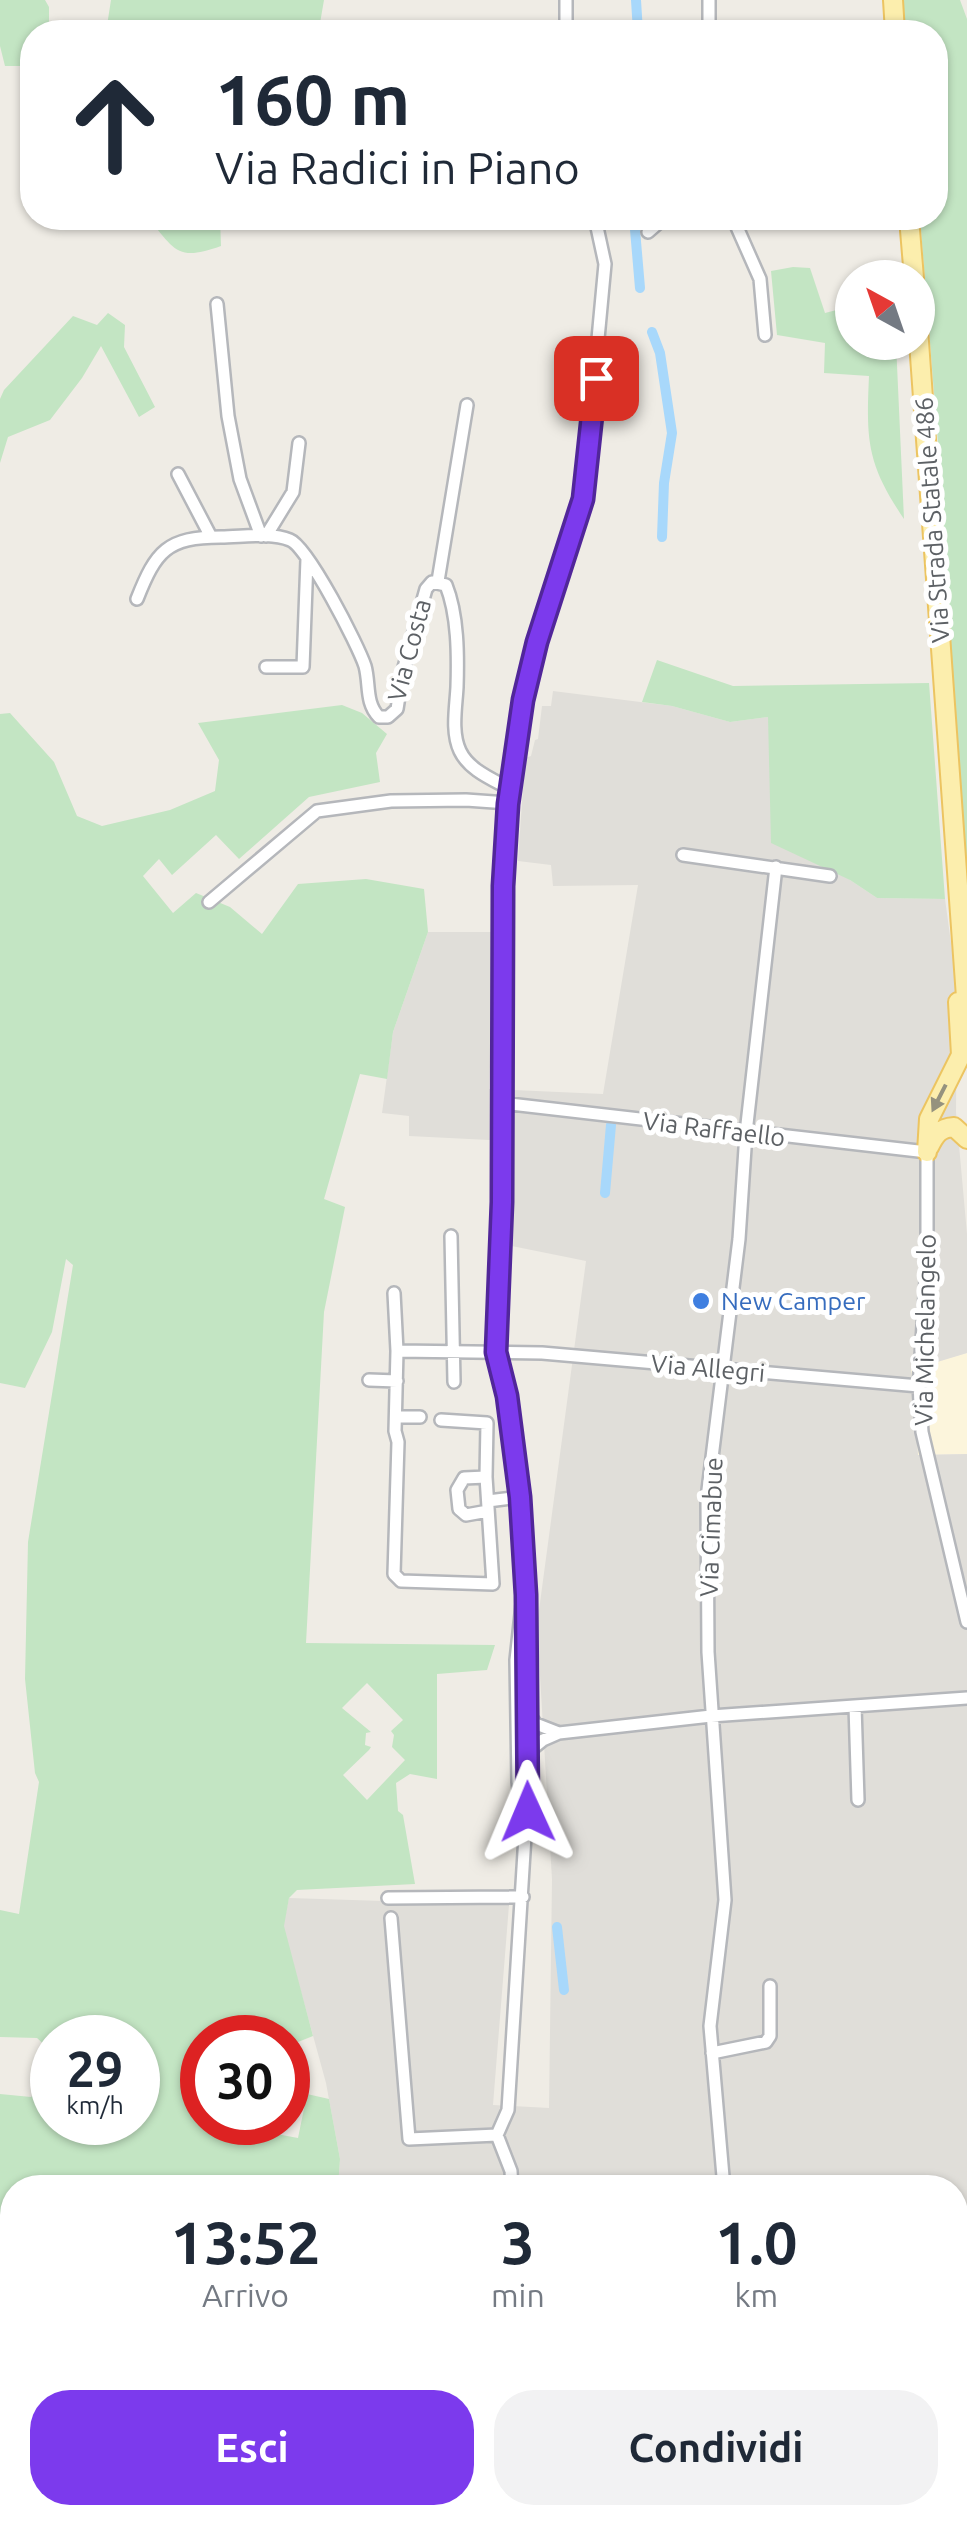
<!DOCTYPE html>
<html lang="it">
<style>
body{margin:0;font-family:Ubuntu,sans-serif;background:#f2f2f3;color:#1f2937;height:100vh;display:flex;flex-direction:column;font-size:38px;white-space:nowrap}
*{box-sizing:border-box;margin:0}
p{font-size:32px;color:#747a83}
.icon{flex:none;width:55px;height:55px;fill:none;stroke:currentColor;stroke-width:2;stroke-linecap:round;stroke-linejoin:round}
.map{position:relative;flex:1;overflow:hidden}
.sheet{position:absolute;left:0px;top:2175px;width:968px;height:350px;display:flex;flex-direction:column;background:#fff;border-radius:40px 40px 0 0;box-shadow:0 2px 8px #0004}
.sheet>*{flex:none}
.banner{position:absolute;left:20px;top:20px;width:928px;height:210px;border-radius:40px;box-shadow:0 2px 8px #0004;background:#fff;color:#1f2937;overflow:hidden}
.needle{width:65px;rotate:320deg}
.buttons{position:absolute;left:835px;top:260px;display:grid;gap:20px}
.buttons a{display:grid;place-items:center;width:100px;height:100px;border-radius:50%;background:#fff;box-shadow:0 2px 8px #0004;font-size:50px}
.speed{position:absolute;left:30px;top:2015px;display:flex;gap:20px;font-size:50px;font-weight:700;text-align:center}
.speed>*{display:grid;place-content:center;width:130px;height:130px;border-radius:50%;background:#fff;box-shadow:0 2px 8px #0004;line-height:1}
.speed small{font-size:25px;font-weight:400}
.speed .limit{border:15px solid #d22;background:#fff;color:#111}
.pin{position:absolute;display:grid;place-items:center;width:85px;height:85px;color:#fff;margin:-42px;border-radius:20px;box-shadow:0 5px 15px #0006}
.me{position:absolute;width:110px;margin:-55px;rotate:359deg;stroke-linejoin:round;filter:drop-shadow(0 0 8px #0008)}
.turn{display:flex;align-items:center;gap:35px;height:210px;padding:0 30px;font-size:45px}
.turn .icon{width:130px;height:130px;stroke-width:2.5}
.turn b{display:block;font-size:70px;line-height:85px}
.eta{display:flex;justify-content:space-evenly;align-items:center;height:170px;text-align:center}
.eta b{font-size:60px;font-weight:700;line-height:70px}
.action{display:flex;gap:20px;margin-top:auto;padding:20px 30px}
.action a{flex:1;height:115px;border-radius:40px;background:#7c3aed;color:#fff;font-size:40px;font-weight:700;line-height:115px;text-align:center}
.action a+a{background:#f2f2f3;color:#1f2937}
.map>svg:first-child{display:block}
.commercial{fill:#fcf5dc}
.industrial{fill:#e0ded9}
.green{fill:#c3e5c3;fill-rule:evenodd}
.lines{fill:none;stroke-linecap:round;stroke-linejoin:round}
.canal{stroke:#a8d8fb;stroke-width:10}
.street-casing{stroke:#b5b7bb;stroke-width:16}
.primary-casing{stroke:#ecc461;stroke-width:22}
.street{stroke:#fff;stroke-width:11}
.primary{stroke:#fceead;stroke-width:18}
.oneway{fill:#95927e}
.route-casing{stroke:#51269a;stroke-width:25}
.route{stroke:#7c3aed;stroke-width:18}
.shop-dot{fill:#3f7fe0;stroke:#fff;stroke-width:4}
.labels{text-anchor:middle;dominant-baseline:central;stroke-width:10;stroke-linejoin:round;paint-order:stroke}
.street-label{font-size:25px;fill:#5d6165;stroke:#fff}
.shop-label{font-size:25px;fill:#366cbe;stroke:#fff;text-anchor:start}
</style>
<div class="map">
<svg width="967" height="2525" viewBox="0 0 967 2525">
<rect width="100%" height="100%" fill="#efece5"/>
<!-- commercial -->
<path class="commercial" d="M967,1353v101l-49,1 -7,-86z"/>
<!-- industrial -->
<path class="industrial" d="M553,691l119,15 58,16 38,-5 82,163 27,18 68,1 12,88 -1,125 11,122v119l-56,17 7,85 49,-1v1071h-622l4,-13h606v-324l-617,-1 2,-28 -14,-76 -43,-157 6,-28 220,7 -16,200 56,3 3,-229 -15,-254 49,-364 -79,-16 2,-104 -100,-5v-20l-27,-3 11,-81 35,-100h68l-7,157 114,5 35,-209 -85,1 -2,-21 -33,-4 7,-103 6,-2 4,-16 3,-1 4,-33h9z"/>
<!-- green -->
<path class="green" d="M0,0h45l4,7v25h-17v34h-27l-5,-20z
M111,0h213l-5,29 -7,3h-206z
M902,0h58l7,19v880l-28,-444 -19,-237h15v-186h-30z
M148,218h72l1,28c-44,16 -46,4 -73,-28z
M793,267l17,1 15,45 27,-7v36l44,1 8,176c-37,-55 -38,-78 -35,-143l-45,-3 1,-30 -48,-8 -6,-64z
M108,313l17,12 -1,22 31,60 -16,10 -38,-71 -19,32 -32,42 -42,17 -8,26v-64l4,-9 69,-74 24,9z
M657,660l76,26 196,-3 16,216 -68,-1 -27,-18 -79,-37 -3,-126 -38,5 -58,-16 -30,-4z
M342,705l20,8 25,21 -11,19 4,29 -71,15 -70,62 -23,-24 -44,40 -13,-16 -16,17 30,37 23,-20 34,14 32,27 36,-50 68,-5 58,10 4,43 -35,100 -6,47 -27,-5 -36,125 21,8 -21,105 -18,331 189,2 -8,25 -50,4v105l-27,-5 -14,9 2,28 5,4 12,69 -118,6 -8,8 -5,28 29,110 -25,10v-8h-86v84l64,1 5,10 27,5 9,-44 22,5 11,60 -2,28 -326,1v118l-12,1v-213l31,3 21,-19v44h86v-84h-86v14l-15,-14 -37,-1v-127l19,4 20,-132 -4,-9 -10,-94 3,-137 45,-277 -7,-6 -14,73 -27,56 -25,-5v-669l10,-1 44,49 23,54 25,10 68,-16 45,-19 4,-31 -21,-37zM367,1683l36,37 -12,11 3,4 -2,12 13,13 -38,40 -24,-25 26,-25 2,-3 -6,-2 1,-12 5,-1 -29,-24z
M17,2513v-1l332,1 -4,12h-345z"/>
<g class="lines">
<!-- canal -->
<path class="canal" d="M636,0l2,32
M634,218l6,70
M652,332l8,21 12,80 -8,50 -2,54
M605,1193l6,-68
M557,1927l7,63"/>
<!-- street casing -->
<g class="street-casing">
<path id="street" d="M566,0v32
M709,0v32
M733,218l27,61 5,56
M648,232l16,-14
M217,304l11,112 12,63 21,57
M178,474l33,63
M266,536l27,-44 6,-49
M438,581l29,-176
M137,599c19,-48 30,-62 84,-62 21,0 49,-5 69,3 18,7 68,105 75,126 5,18 0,37 14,51h9l9,-8 6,-38 23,-82 6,-7 14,3c12,30 12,70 11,102 -1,20 -6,45 3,64 9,19 32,28 50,38
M266,667h37l4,-108
M683,855l147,21
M209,902l108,-91 74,-10 75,-1 42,3
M502,1103l425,49v114l-8,120 3,46 45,190
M451,1236l3,146
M394,1293l3,58 -2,80 3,11 -4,132 7,7 92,3 -7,-107 1,-54 -46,-3
M397,1351l145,2 377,33
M369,1380l28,1
M396,1417h24
M486,1477l-22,1 -7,12 2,19 7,6 22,-4
M488,1501l32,-4
M855,1706l3,94
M527,1712l9,12 23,9
M527,1753l16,-13 16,-7 152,-17 256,-18
M525,1836l-7,-54 -2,-122 8,-74 -4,-89 -13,-100 -11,-45 6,-150 1,-316 5,-83 15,-104 14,-57 46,-143 22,-235 -10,-46
M388,1898l135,-1
M391,1918l18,221 88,-4
M712,2053l54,-11 4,-6v-50
M512,2188l-1,-17 -14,-36 11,-25 17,-274 4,-4 -3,-217
M724,2188l-14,-162 15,-126 -17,-248 -1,-154 32,-259 7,-106 30,-266
M526,2512l1,13
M756,2512l3,13"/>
</g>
<!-- primary casing -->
<g class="primary-casing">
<path id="primary" d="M893,0l2,32
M909,218l5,60
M918,328l49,683
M929,1147c6,-12 10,-19 25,-20l13,12
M927,1152l2,-33 32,-64 -3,-53"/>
</g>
<!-- street -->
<use href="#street" class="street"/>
<!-- primary -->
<use href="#primary" class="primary"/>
</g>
<!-- one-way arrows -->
<defs><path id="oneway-solid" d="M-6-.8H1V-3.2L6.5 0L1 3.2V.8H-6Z" transform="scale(2.5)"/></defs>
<use class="oneway" href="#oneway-solid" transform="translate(939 1098) rotate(117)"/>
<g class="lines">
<!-- route casing -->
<g class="route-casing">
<path id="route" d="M528,1812l-2,-217 -6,-98 -13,-101 -11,-44 6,-150 1,-316 5,-82 15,-104 14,-58 46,-143 13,-121"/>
</g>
<!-- route -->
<use href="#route" class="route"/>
</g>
<!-- markers -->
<circle class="shop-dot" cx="701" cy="1301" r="10"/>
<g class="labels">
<!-- street labels -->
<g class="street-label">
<text transform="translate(932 520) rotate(-94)">Via Strada Statale 486</text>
<text transform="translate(409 650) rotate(-75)">Via Costa</text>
<text transform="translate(714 1129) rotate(7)">Via Raffaello</text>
<text transform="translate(925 1330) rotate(-89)">Via Michelangelo</text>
<text transform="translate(708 1368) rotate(5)">Via Allegri</text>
<text transform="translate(711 1527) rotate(-88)">Via Cimabue</text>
</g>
<!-- shop labels -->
<g class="shop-label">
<text x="721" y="1301">New Camper</text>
</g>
</g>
</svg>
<div class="buttons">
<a><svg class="needle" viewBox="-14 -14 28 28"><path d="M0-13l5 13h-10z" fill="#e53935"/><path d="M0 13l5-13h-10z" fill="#747a83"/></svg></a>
</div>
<div class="speed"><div>29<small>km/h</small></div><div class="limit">30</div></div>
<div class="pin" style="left:596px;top:378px;background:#d93025"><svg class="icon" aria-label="arrive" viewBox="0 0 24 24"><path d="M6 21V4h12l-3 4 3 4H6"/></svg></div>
<svg class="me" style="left:528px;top:1812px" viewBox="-20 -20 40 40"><path d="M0-17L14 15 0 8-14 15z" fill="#7c3aed" stroke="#fff" stroke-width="4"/></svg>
<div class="banner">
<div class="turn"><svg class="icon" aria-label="ahead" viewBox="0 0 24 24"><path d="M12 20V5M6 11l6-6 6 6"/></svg><div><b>160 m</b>Via Radici in Piano</div></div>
</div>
<section class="sheet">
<div class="eta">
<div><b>13:52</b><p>Arrivo</p></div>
<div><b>3</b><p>min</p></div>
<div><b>1.0</b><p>km</p></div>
</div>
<div class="action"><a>Esci</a><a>Condividi</a></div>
</section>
</div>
